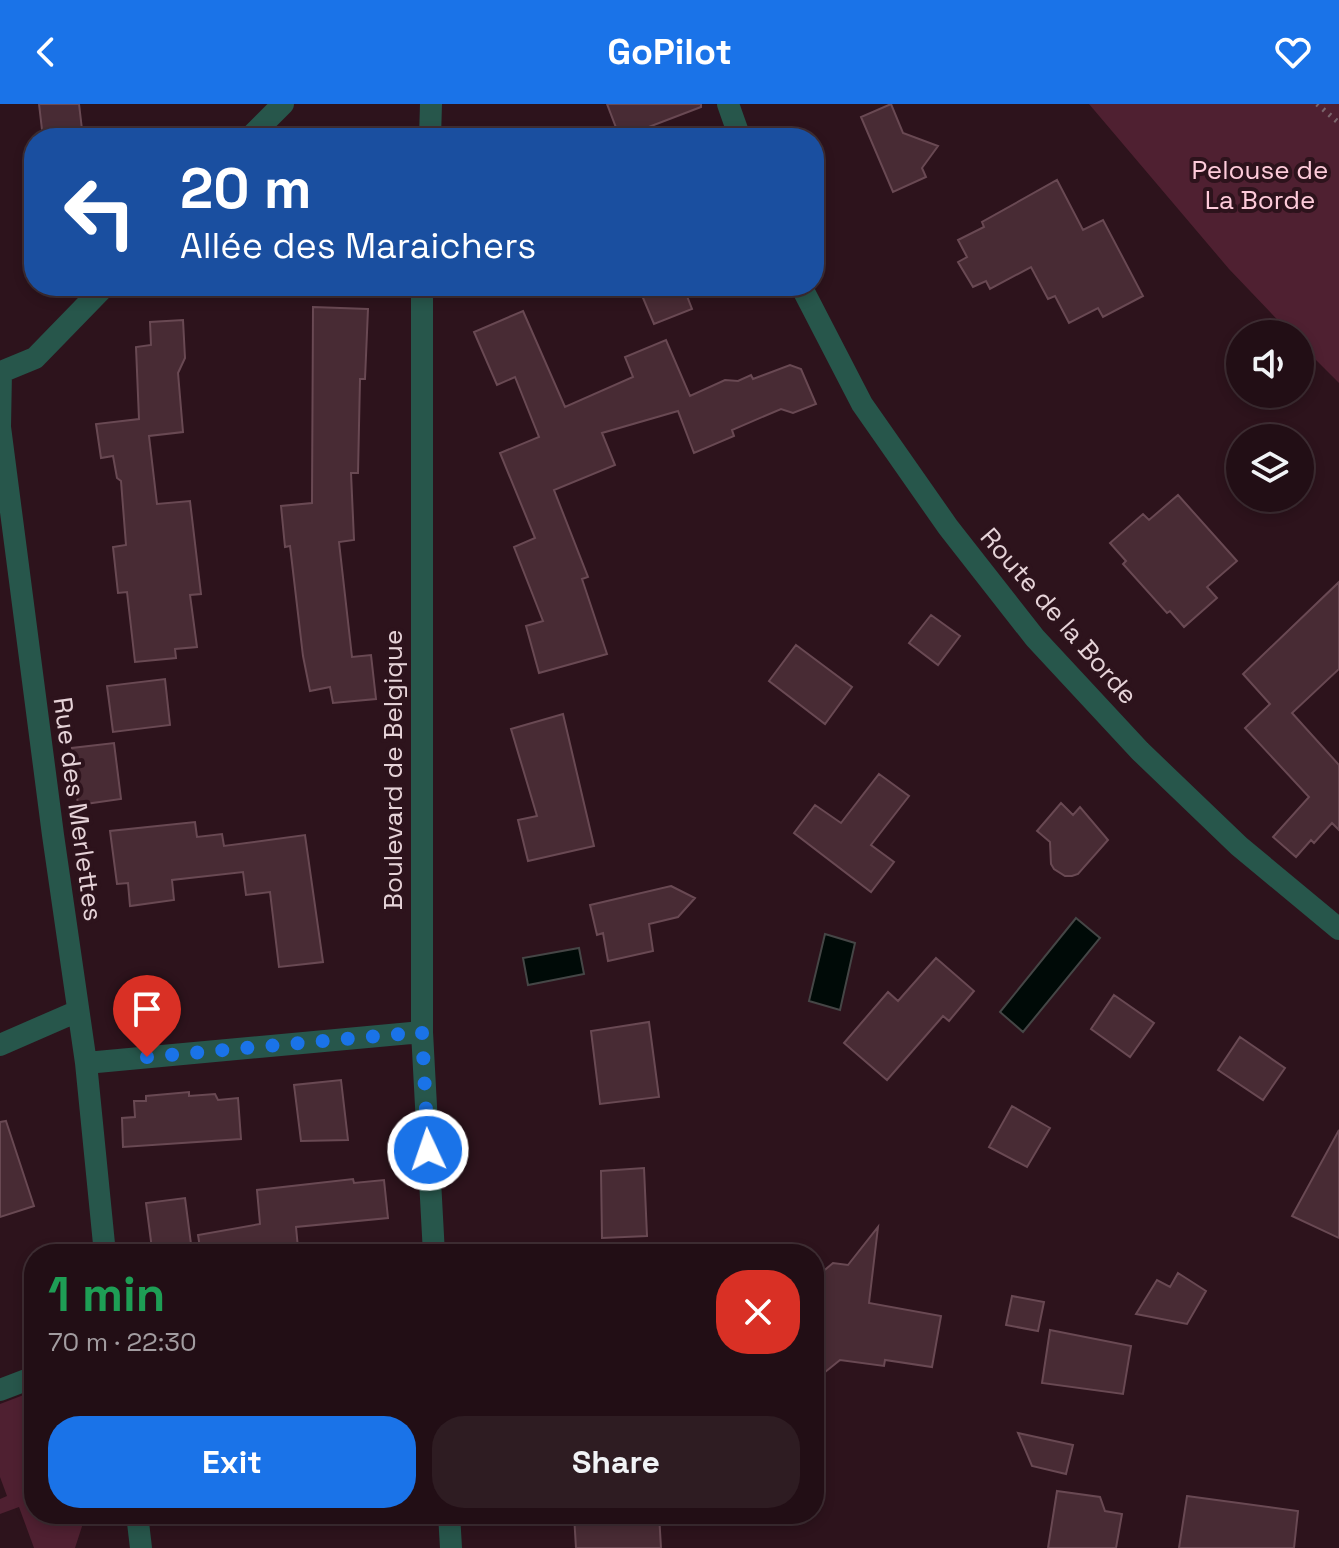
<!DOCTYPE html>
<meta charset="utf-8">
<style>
body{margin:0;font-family:"Space Grotesk",sans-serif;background:#2e1c22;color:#f1f3f6;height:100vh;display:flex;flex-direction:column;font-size:30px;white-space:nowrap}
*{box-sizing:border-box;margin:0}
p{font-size:26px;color:#a29ca0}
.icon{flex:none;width:44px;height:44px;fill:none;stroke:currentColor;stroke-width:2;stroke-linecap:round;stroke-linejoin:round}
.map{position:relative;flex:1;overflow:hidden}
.drawer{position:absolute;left:24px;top:1140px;width:800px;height:280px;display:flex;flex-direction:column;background:#220e15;border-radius:32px;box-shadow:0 4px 12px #0003,0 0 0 2px #3f2e34}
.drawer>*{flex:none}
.guide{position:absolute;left:24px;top:24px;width:800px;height:168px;border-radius:32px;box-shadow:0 4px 12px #0003,0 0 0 2px #3f2e34;background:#1a4fa0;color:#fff;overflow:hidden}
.buttons{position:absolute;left:1226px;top:216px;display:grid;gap:16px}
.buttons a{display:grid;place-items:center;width:88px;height:88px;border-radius:50%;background:#220e15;box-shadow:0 4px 12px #0003,0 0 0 2px #3f2e34;font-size:40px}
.pin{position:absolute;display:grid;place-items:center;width:68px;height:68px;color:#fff;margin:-82px -34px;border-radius:50% 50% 50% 0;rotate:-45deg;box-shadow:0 0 8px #0007}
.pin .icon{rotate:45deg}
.me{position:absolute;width:88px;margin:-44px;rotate:357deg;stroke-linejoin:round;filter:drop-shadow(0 0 6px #0008)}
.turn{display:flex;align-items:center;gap:28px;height:168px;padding:0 24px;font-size:36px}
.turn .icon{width:104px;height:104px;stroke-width:2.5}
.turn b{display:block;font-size:56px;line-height:68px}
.round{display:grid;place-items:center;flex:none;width:84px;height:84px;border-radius:32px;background:#2e1c22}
.head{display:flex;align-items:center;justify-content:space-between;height:136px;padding:0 24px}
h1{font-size:48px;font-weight:800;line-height:60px;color:#1e9e55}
.button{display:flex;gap:16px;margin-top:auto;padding:16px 24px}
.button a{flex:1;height:92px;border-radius:32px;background:#1a73e8;color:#fff;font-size:32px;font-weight:800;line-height:92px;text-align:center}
.button a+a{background:#2e1c22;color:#f1f3f6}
header{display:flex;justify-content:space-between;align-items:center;height:104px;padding:0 24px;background:#1a73e8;color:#fff;font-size:36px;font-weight:800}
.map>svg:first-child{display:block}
.green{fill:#4f2031}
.water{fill:#000a07;stroke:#454646;stroke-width:2}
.building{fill:#482b34;stroke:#694953;stroke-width:2}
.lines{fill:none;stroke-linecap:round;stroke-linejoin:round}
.path{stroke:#7c656c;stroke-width:5;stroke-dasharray:2 6;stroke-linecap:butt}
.minor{stroke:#27564b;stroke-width:22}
.route{stroke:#1a73e8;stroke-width:14;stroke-dasharray:0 25.2}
.labels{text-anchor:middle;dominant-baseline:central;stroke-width:8;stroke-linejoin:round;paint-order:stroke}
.park-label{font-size:26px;fill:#fecbda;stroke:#2d131c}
.street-label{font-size:26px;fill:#e6d3d8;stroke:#2d131c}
</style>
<header><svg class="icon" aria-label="back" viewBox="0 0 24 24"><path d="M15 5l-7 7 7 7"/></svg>GoPilot<svg class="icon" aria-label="heart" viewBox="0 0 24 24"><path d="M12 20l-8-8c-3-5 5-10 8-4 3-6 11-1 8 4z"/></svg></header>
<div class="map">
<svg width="1339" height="1444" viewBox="0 0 1339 1444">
<rect width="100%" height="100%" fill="#2d131c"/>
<!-- green -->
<path class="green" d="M1089,0h250v279l-39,-39v-10h-9l-62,-65z
M34,1287v123h52l-11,34h-41l-15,-41 -19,7v-15l7,-3 -7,-19v-73z"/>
<!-- water -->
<path class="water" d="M1076,814l24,20 -77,94 -23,-20z
M825,830l30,9 -15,67 -31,-9z
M579,844l5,26 -56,11 -5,-27z"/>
<!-- building -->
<path class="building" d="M39,0h40l4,34h-40z
M607,0h94v3l-81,31z
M891,0l12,29 35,13 -16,22 4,9 -33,15 -32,-75z
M1057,76l26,50 20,-10 40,76 -40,21 -5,-9 -29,15 -14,-27 -7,3 -17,-32 -41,22 -4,-8 -13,6 -15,-25 9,-5 -9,-17 26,-13 -2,-5z
M638,182h45l9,23 -38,15z
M313,203l55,2 -3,70h-5l-2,94h-7l3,67 -15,2 13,115 19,-2 5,44 -43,4 -3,-16 -20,4 -7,-35 -13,-110 -5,1 -4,-41 31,-3z
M523,207l42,96 68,-30 -8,-20 41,-17 24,56 35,-16 13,1 13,-6 2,4 37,-14 11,4 15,35 -23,9 -12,-4 -49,21 2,6 -40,17 -16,-42 -76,22 13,32 -61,25 34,87 -6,2 25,75 -68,19 -13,-47 17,-5 -29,-74 21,-9 -35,-85 39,-16 -24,-60 -18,8 -23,-53z
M183,216l2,38 -7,15 5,59 -34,4 8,68 33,-3 11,93 -11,1 7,52 -22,2 1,9 -41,4 -8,-70 -9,1 -5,-46 13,-2 -5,-64 -4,-3 -4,-22 -12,2 -5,-34 43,-5 -3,-72 15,-2 -1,-23z
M1178,391l59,66 -30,26 10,11 -33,29 -14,-16 -3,2 -44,-49 3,-3 -16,-18 33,-29 6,6z
M1339,478v87l-47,44 47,52v65l-7,-7 -18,20 -3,-3 -15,17 -23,-20 36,-40 -64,-69 25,-24 -27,-30z
M931,511l29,21 -22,29 -29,-22z
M796,541l56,42 -27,37 -56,-43z
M165,575l5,46 -57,7 -6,-46z
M563,610l31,132 -66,15 -10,-41 19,-4 -26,-87z
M114,639l7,56 -43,6 -6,-57z
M879,670l30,22 -38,49 23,17 -23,30 -77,-59 21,-28 26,18z
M1061,699l12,12 7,-8 28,33 -30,34 -6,2h-7l-11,-7 -3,-5 -1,-22 -13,-11z
M195,718l2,15 25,-3 2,12 81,-11 18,127 -44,5 -9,-75 -24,3 -3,-23 -71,8 2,20 -44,6 -2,-23 -11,1 -7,-53z
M671,782l24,12 -17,19 -29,7 4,27 -45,10 -5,-28 -6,2 -7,-30z
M936,854l38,33 -25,30 -6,-5 -56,64 -43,-37 44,-51 10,9z
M1114,891l40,28 -24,34 -39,-28z
M649,918l10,75 -59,7 -9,-73z
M1240,933l45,31 -22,32 -45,-30z
M341,976l7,60 -47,1 -7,-56z
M189,988v4l26,-2 3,6 20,-2 3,41 -118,8 -1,-29 13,-1 -1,-16h12v-5z
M1012,1002l38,22 -23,39 -38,-20z
M6,1017l28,85 -34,11v-95z
M1339,1026v108l-47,-22z
M644,1064l3,68 -45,2 -1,-67z
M353,1075l1,4 30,-3 4,38 -92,9 2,21 -63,6h-34l-3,-19 62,-11 -3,-34z
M185,1094l6,46 -39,5 -6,-46z
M878,1123l-9,76 72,13 -9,51 -47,-7 -1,6 -44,-6 -26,21v-102l19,-16 15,2z
M1178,1169l28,18 -19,33 -51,-10 21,-34 13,7z
M1012,1192l32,6 -6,29 -32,-6z
M1050,1226l81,16 -8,48 -81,-11z
M1018,1329l55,12 -7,29 -34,-8z
M1057,1387l43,6 5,14 17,3 -6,34h-68z
M1187,1392l111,15 -4,37h-115z
M659,1410l2,34h-85l-2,-33z"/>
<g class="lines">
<!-- path -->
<path class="path" d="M1317,0l22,19"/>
<!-- minor -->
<path class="minor" d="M728,0l12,34
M249,34l34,-34
M430,34l1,-34
M422,182v746l12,222
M801,182l61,118 86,123 87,111 105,113 99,95 100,83
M1,268l-1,55 53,408 33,228 19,191
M1,268l34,-14 70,-72
M0,941l78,-34
M86,959l336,-31
M0,1286l34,-13
M137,1410l4,34
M449,1410l2,34"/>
</g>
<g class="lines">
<!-- route -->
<path class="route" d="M147,953l275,-25 6,118"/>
</g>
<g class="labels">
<!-- park labels -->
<g class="park-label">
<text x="1260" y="66">Pelouse de<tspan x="1260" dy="30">La Borde</tspan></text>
</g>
<!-- street labels -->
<g class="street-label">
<text transform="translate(1059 512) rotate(49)">Route de la Borde</text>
<text transform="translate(393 666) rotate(-90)">Boulevard de Belgique</text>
<text transform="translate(78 705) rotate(82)">Rue des Merlettes</text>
</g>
</g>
</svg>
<div class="buttons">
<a><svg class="icon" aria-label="sound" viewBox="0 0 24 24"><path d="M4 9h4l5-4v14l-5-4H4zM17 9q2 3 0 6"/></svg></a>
<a><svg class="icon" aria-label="layers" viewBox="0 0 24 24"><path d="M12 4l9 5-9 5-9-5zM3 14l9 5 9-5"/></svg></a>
</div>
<div class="pin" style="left:147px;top:953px;background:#d93025"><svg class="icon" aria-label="arrive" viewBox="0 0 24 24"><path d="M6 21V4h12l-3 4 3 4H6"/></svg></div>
<svg class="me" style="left:428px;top:1046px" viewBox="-20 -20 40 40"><circle r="17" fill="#1a73e8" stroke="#fff" stroke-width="3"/><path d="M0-11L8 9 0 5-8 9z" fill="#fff"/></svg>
<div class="guide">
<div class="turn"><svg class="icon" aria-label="left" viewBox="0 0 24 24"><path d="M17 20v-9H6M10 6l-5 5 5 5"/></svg><div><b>20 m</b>Allée des Maraichers</div></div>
</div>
<section class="drawer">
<div class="head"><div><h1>1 min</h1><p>70 m · 22:30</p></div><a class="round" style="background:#d93025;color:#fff"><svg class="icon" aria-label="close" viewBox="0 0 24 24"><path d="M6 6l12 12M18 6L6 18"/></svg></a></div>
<div class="button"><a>Exit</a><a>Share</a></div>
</section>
</div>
